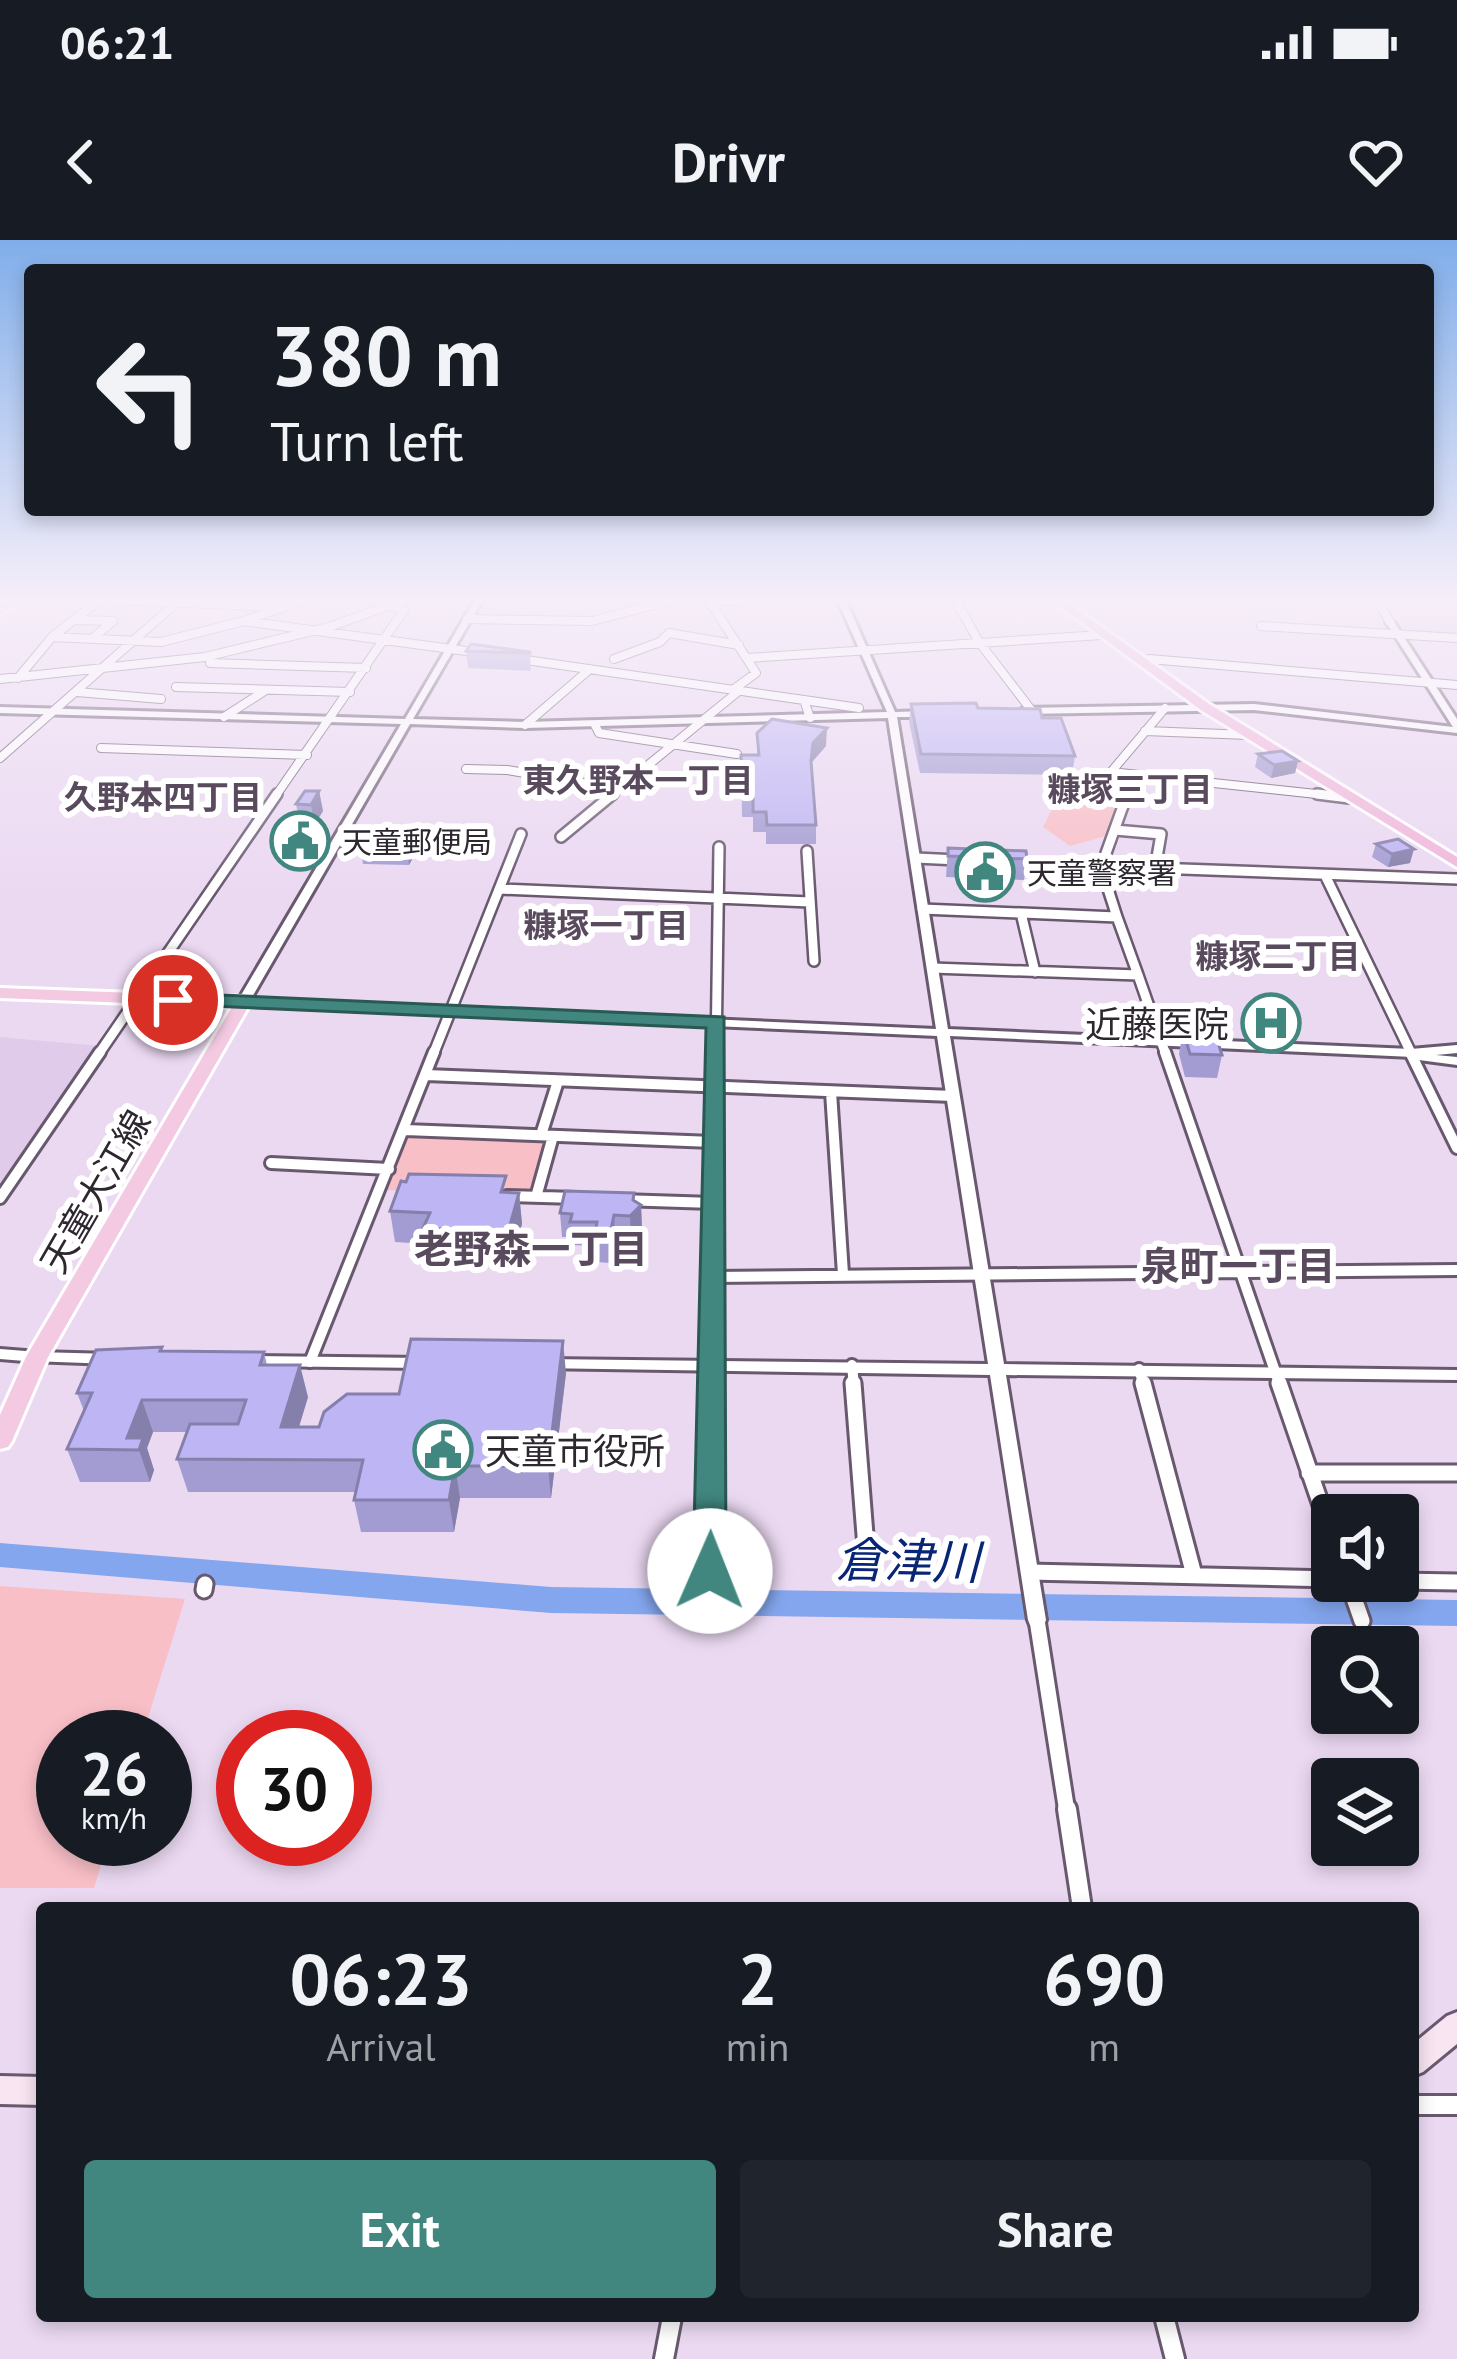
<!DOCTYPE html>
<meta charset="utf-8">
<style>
body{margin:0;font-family:"PT Sans","Noto Sans JP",sans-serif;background:#20242c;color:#f1f3f6;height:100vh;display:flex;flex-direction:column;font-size:45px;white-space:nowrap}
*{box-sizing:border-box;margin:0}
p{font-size:39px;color:#9ea1a6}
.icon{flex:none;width:66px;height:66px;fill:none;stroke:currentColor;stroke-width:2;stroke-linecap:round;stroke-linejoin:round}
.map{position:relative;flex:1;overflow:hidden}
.details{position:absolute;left:36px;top:1662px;width:1383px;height:420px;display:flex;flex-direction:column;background:#171b24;border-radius:12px;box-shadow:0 6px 18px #0003}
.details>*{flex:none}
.hud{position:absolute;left:24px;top:24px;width:1410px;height:252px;border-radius:12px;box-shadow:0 6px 18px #0003;background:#171b24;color:#f1f3f6;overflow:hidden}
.buttons{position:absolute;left:1311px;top:1254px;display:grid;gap:24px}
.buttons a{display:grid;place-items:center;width:108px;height:108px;border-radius:12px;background:#171b24;box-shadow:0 6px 18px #0003;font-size:60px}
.speed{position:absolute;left:36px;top:1470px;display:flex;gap:24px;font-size:60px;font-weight:700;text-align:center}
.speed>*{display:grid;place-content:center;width:156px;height:156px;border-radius:50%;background:#171b24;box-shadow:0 6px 18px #0003;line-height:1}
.speed small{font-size:30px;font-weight:400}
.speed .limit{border:18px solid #d22;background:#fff;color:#111}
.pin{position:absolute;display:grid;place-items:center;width:102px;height:102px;color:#fff;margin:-51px;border:6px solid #fff;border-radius:50%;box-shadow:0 3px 12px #0007}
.me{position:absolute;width:132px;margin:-66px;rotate:1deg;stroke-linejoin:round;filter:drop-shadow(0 0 9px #0008)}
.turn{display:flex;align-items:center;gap:42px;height:252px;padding:0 48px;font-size:54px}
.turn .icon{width:156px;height:156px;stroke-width:2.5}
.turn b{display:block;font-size:84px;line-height:102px}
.eta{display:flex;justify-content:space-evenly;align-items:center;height:204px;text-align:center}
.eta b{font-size:72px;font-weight:700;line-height:84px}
.action{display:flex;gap:24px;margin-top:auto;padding:24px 48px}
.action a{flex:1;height:138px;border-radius:12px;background:#41877f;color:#fff;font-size:48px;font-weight:700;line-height:138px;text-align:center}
.action a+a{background:#20242c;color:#f1f3f6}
.status{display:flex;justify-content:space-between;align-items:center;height:84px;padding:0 60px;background:#171b24;direction:ltr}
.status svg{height:33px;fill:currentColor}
header{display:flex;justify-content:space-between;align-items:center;height:156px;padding:0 48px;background:#171b24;font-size:54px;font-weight:700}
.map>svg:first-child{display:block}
.built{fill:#e1cbea}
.green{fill:#f9bfc7}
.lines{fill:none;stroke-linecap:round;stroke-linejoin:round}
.river{fill:#84a6ee;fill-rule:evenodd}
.minor-far4-casing{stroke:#68596e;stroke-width:10}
.minor-far3-casing{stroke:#68596e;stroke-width:14}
.minor-far2-casing{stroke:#68596e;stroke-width:16}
.minor-far1-casing{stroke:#68596e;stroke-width:21}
.minor-casing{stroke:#68596e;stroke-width:24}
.tertiary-casing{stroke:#68596e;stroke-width:6}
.secondary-casing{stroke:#68596e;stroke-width:6}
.primary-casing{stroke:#fff;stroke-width:6}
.trunk-casing{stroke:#fff;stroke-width:6}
.minor-far4{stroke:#fff;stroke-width:8}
.minor-far3{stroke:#fff;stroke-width:9}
.minor-far2{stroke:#fff;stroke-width:10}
.minor-far1{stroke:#fff;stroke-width:15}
.minor{stroke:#fff;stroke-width:18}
.tertiary{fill:#fff;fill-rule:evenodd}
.secondary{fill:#f9e4f1;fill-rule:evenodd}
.primary{fill:#f4cae3;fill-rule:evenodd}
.trunk{fill:#f0b8da;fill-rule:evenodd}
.wall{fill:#a39cd2}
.shaded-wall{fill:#857fab}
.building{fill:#beb5f4;stroke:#857fab;stroke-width:3}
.route{fill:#41877f;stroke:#2a5853;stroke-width:3}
.labels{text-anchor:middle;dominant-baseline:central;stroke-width:12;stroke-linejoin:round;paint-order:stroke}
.far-poi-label{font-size:30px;fill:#2e2730;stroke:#fff;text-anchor:start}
.far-neighbourhood-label{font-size:33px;font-weight:bold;fill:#594a5e;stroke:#fff}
.poi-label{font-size:36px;fill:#2e2730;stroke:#fff;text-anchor:end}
.street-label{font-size:36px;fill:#2e2730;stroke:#fff}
.neighbourhood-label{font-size:39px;font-weight:bold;fill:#594a5e;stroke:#fff}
.near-water-label{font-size:48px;font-style:italic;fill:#092676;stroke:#fff}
</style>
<div class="status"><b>06:21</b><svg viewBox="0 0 49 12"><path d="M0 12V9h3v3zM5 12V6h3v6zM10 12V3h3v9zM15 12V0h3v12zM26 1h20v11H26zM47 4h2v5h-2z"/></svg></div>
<header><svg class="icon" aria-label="back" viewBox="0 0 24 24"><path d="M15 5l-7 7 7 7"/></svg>Drivr<svg class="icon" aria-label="heart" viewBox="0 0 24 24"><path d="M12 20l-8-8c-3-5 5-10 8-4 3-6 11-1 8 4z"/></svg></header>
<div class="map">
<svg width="1457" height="2119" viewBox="0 0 1457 2119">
<rect width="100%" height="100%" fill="#ebd9f2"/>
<!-- built -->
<path class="built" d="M1384,356h73v41l-51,-4z
M0,797l101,9 -101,145z"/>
<!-- green -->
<path class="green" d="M1076,533l30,2 12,32 -12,29 -36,10 -27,-19 13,-26 -2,-12z
M407,891l143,6 -16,59 -152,-6z
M0,1346l185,13 -43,138h-79v102h46l-15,49h-94z"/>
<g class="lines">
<!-- river -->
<path class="river" d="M0,1303l551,44 906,13v26l-906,-13 -551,-46z"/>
<!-- minor-far4 casing -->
<g class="minor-far4-casing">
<path id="minor-far4" d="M21,356l256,11
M706,356l50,77 -22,16
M953,356l26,46 53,69
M1375,356l15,26
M711,362l83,-6
M467,379l125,2 97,-25
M75,380l38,1 -20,17
M244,381l237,32
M1261,386l196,12
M52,397l109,5 83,-21 70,-25
M747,418l355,-23
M519,419l285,41 6,18
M614,419l46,-17 9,-9 70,12
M1149,419l308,26
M210,423l156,5
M18,438l34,-41 47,-37
M0,439l205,-22 124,-30 87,-31
M176,447l174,5
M77,452l84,7
M804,460l55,8
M224,477l42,-27
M525,485l65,-56
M595,485l4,8 138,21
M1145,491l104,4
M101,508l206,7
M0,518l175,-154
M466,529l41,1 112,19
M1111,532l233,25
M275,557l129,-187 -17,-5
M609,557l131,-107
M1120,557l-9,-25 54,-64"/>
</g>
<!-- minor-far3 casing -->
<g class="minor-far3-casing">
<path id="minor-far3" d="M1317,554l32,4
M1115,590l46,4 -6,35
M561,597l52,-43
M807,611l7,110
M916,618l42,2
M1014,623l443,16
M1325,635l87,180
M500,649l310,13
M922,669l195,8 21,58 -206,-7
M1021,673l14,59
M1117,677l-16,-50 22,-61 -4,-12
M1138,735l28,80
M98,815l179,-261
M433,815l88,-221
M716,815l3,-208"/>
</g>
<!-- minor-far2 casing -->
<g class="minor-far2-casing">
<path id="minor-far2" d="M1165,812l115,334
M1410,812l47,96
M426,835l527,21
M831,852l12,182
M405,890l308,12
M541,895l17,-54
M271,923l118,6
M507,956l69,2
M536,957l17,-61
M0,958l100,-146
M621,960l92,3
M712,1037l745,-7
M0,1114l37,3
M310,1122l124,-310
M852,1125l2,21
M1139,1129l5,17
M712,1146l4,-334"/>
</g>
<!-- minor-far1 casing -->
<g class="minor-far1-casing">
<path id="minor-far1" d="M853,1143l15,190
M1143,1143l51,192
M1279,1143l53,154
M1309,1233h148
M709,1331l3,-188
M1029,1332l303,7
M1348,1341l14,40
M1398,1341l59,1
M204,1350l1,-6
M1037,1380l30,192"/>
</g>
<!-- minor casing -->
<g class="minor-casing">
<path id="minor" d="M1067,1569l15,99
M1413,1865h44
M1164,2076l11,43
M664,2119l8,-42"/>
</g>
<!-- tertiary casing -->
<g class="tertiary-casing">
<path id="tertiary" d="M477,356h8l-72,123 112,3 362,-10 -51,-116h8l51,116 32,-1 4,3 -4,3h-30l51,312 463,20 46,-4v8l-21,2 21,2v8l-38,-5 -6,-3 -463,-21 54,328 453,6v10l-451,-5 40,245 -2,5 -7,2 -7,-2 -2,-5 -38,-245 -452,-7 -2,-4 2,-4 6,-1 444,5 -51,-328 -698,-31 -2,-3 164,-278 -401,-11v-6l405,12zM888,478l48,311 -685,-30 159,-275 115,4z
M1390,380l4,2 63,97v14l-203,-23 -231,4 -4,-3 4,-3 231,-4 199,23 -67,-105z
M37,1112l75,2 8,5 -8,5 -81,-3 -2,-4 2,-4z
M250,1116l174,2 8,5 -8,5 -174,-2 -8,-5z"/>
</g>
<!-- secondary casing -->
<g class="secondary-casing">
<path id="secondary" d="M1457,1772v32l-34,28 -10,4v-32l34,-28z
M0,1836l42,1v28l-42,-1z"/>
</g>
<!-- primary casing -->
<g class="primary-casing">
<path id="primary" d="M16,356h12l-28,18v-8z
M0,748l243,9 8,5 -203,355 -36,84 -4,6 -8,2v-34l26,-58 206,-350 -232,-9z"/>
</g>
<!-- trunk casing -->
<g class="trunk-casing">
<path id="trunk" d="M1046,356h12l151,108 248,153v10l-256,-157z"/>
</g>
<!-- minor-far4 -->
<use href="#minor-far4" class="minor-far4"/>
<!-- minor-far3 -->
<use href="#minor-far3" class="minor-far3"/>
<!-- minor-far2 -->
<use href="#minor-far2" class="minor-far2"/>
<!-- minor-far1 -->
<use href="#minor-far1" class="minor-far1"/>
<!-- minor -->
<use href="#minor" class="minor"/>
<!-- tertiary -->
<use href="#tertiary" class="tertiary"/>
<!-- secondary -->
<use href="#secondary" class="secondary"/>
<!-- primary -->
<use href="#primary" class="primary"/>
<!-- trunk -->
<use href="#trunk" class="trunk"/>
</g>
<!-- wall -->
<path class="wall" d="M466,411l64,1 1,19 -63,-3z
M911,464l67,4 64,10 33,38 -3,19 -152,-2 -11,-51z
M757,493l69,13 -14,16 -1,6 5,57v19h-50v-12h-13v-15h-11l-1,-62h16z
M1258,514l40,7 -3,12 -24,5 -16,-11z
M319,551l4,20 -8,13h-15l-4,-20z
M413,592l3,20 -7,13 -46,-1 -3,-20z
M1376,604l34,19 -22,4 -16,-10z
M948,608l79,11 -3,21 -78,-3z
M1183,791l39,24 -5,23 -32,-1 -6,-23z
M508,952l11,1 3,31 -11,39 -83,-4 -2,-15 -31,-2 -5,-31z
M634,953v8l7,4 1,24 -11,10 -16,-1 -4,25 -15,-1 -1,-16 -23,-1 -1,-8h-9l-2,-24z
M163,1111l101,1 3,13 41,32 -9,30h20l80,-33 167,-21 -15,125h-91l-6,34h-93l-7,-32 2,-8h-168l-11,-33 10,-27h-34l-6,16 7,22 -4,12h-70l-13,-33 17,-38 -7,-18z"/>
<!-- shaded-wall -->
<path class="shaded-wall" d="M827,488l-1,18 -14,16 -2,18 3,-37z
M1298,521l-3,12 -24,5 3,-13z
M319,551l4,20 -8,13 -4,-19z
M413,592l3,20 -7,13 -2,-20z
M1414,609l-4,14 -22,4 4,-13z
M519,953l3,31 -11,39 -3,-31z
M634,953l1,18 6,-6 1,24 -11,10 -1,-23z
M614,975l1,23 -4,25 -2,-24z
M563,1101l3,32 -15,125 -3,-32z
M300,1125l8,32 -19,62 -8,-32z
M142,1160l11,32 -6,16 7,22 -4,12 -11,-32 -12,-12z
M455,1226l5,32 -6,34 -5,-32z"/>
<!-- building -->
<path class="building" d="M471,404l59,8v1l-64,-2z
M976,463l2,5 62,1 2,9h19l14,38 -154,-2 -10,-50z
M772,479l55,9 -14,15 -2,18 5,64h-49l-1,-13h-13v-14h-11l-1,-43h18l-2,-22z
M1282,511l16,10 -24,4 -16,-11z
M305,551h14l-8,14 -15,-1z
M367,591l46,1 -6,13 -47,-1z
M1398,599l16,10 -22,5 -16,-10z
M948,608l78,3 1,8 -79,-3z
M1183,791l32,2 7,22 -32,-1z
M409,934l97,2 -5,16 18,1 -11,39 -85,-4 7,-15 -40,-2 11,-30 5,1z
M565,951l69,2 -1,7 8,5 -11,11 -16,-1 -5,24h-15l3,-17h-27l2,-8 -12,-1z
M411,1099l152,2 -15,125h-93l-6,34h-95l9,-40 -186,-1 13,-35h48l8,-24h-104l-15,38h16l-4,12 -72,-1 25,-56h-15l19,-43 66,-3 -2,4 104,1 -4,13h40l-19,62h38l5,-15 23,-18h52z"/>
<!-- sky -->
<linearGradient id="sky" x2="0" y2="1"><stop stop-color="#80aeea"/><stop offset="0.55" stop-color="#f6eef9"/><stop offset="1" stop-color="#f6eef9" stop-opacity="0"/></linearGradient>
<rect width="1457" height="653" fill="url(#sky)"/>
<!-- route -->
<path class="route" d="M173,753l551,24 2,554 -5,9 -11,4 -12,-4 -5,-9 13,-543 -541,-24 -3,-4z"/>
<!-- icons -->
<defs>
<g id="civic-ring" transform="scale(3)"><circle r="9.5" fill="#fff" stroke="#41877f" stroke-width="1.5"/><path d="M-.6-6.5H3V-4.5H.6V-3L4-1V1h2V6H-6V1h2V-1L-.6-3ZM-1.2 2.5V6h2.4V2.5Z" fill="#41877f"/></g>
<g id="hospital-ring" transform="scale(3)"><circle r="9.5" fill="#fff" stroke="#41877f" stroke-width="1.5"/><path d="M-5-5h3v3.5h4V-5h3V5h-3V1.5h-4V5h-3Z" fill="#41877f"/></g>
</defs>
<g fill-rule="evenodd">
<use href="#civic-ring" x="300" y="601"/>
<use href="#civic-ring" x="985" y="632"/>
<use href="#hospital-ring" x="1271" y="783"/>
<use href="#civic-ring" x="443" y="1210"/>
</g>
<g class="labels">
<!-- far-poi labels -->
<g class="far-poi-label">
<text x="342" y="601">天童郵便局</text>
<text x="1027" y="632">天童警察署</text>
</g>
<!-- far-neighbourhood labels -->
<g class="far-neighbourhood-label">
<text x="638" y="539">東久野本一丁目</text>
<text x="1130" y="548">糠塚三丁目</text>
<text x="163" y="556">久野本四丁目</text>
<text x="606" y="684">糠塚一丁目</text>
<text x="1278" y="715">糠塚二丁目</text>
</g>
<!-- poi labels -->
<g class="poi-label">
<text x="1229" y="783">近藤医院</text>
<text x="485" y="1210" text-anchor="start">天童市役所</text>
</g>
<!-- street labels -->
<g class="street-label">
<text transform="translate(95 951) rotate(-60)">天童大江線</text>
</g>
<!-- neighbourhood labels -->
<g class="neighbourhood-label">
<text x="531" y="1008">老野森一丁目</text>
<text x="1238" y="1025">泉町一丁目</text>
</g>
<!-- near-water labels -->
<g class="near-water-label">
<text transform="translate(908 1320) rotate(1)">倉津川</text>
</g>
</g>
</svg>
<div class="buttons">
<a><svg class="icon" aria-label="sound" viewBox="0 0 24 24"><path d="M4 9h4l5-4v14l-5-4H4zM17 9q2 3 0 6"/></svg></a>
<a><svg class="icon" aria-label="search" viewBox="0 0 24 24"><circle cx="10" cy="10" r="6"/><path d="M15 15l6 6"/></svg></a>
<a><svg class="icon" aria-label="layers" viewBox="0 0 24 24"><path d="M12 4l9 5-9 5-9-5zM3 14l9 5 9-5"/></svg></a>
</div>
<div class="speed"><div>26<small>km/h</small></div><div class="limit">30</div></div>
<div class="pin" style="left:173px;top:760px;background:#d93025"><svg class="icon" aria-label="arrive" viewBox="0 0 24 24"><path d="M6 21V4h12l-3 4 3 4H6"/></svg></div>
<svg class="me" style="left:710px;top:1331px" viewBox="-20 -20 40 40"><circle r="19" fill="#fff"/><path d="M0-13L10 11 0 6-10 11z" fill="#41877f"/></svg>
<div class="hud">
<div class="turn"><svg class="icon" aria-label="left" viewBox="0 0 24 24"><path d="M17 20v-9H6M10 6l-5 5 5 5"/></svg><div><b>380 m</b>Turn left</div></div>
</div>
<section class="details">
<div class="eta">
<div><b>06:23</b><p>Arrival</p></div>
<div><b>2</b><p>min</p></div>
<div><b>690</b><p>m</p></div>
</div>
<div class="action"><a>Exit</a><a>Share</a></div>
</section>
</div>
